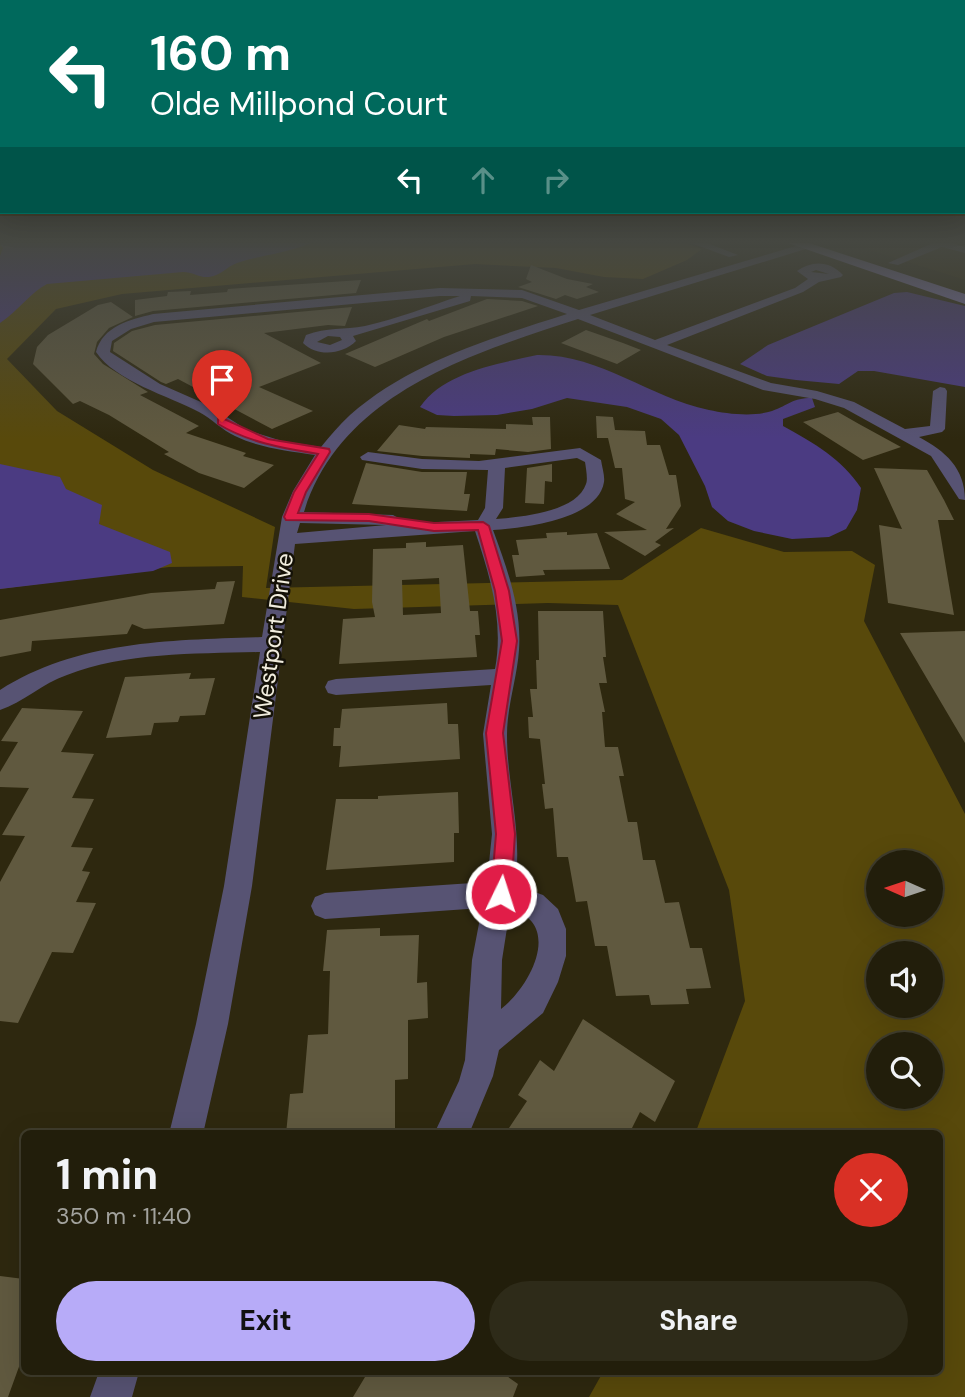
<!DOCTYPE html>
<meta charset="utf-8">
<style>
body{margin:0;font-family:"DM Sans",sans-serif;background:#2e2b19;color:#f1f3f6;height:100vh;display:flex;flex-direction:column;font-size:26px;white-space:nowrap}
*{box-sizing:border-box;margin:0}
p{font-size:23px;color:#a2a29d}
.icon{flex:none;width:38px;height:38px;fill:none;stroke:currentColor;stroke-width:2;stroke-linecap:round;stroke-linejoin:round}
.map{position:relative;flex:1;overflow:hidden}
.panel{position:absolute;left:21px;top:1130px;width:922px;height:245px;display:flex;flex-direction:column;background:#221e0b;border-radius:10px;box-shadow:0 7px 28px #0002,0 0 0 2px #3f3c2c}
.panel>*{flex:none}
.top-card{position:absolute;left:0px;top:0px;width:966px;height:214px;box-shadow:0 7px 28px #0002,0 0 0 2px #3f3c2c;background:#00695c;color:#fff;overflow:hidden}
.needle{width:46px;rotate:273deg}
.fabs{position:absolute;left:866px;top:850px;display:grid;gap:14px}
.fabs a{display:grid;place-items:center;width:77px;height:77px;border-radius:50%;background:#221e0b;box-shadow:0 7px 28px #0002,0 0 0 2px #3f3c2c;font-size:35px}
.pin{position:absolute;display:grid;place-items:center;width:60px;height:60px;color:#fff;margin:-72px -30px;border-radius:50% 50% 50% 0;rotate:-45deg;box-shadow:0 0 7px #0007}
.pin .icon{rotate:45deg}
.me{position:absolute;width:77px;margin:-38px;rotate:4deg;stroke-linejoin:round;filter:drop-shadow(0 0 5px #0008)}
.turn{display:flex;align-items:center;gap:24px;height:147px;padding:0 35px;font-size:32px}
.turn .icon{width:91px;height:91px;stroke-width:2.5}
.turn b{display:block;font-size:49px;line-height:60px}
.lanes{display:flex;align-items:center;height:66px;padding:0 35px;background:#0003;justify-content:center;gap:35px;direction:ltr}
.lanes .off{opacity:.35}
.round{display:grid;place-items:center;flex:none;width:74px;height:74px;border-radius:37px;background:#2e2b19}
.overview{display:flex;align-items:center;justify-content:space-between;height:119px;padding:0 35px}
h1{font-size:42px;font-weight:700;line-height:52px}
.cta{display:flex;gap:14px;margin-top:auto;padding:14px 35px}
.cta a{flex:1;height:80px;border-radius:42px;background:#b7abf8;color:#111;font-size:28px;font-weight:700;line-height:80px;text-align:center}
.cta a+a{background:#2e2b19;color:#f1f3f6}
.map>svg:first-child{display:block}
.built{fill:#372f0e}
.green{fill:#58490b;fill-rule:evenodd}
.water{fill:#4b3b82}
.building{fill:#60593f;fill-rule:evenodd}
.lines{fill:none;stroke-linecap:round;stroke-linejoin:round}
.minor{fill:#575373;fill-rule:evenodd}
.major{fill:#867bbd;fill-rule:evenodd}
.route{fill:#e11d48;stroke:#92132f;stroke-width:2}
.labels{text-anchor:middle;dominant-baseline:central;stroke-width:5;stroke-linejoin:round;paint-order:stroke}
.street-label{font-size:24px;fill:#f1edde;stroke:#141107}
</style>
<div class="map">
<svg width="965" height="1397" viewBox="0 0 965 1397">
<rect width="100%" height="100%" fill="#2e280f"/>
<!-- built -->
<path class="built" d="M847,243h118v37z"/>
<!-- green -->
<path class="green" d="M0,243h685l17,6 -15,11 -44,19 -39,-2 -48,-9 -81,-4 -353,30 -66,15 -49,50 50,52 96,59 122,57 -9,61 356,-8 79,-52 83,24 68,-1 23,14 -11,56 101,193v583h-376l14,-25h337v-238h-245l50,-133 -16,-111 -111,-285 -70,-2 -194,6 -112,-12 1,-31 -74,1 -169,22zM878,863h53v52h-53zM878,954h53v52h-53zM878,1045h53v52h-53z"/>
<!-- water -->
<path class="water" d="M0,243h311c-24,10 -49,12 -74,20 -11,4 -15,12 -28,14 -10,1 -16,-5 -26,-5l-136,12c-16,8 -29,27 -47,39v-67l3,-8z
M907,292l58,14v81l-91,-16h-16l-19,13 -43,-4 -29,-4 -27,-12 28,-19 126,-52z
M537,355c63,-1 111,42 172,55 18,4 45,7 63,1 17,-6 20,-13 40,-13l3,9 -32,12v7c32,18 58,32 78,62l-4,22 -11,19 -17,8 -37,2 -38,-8 -26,-10 -16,-14 -7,-21 -26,-51 -18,-16 -34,-12 -60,-9 -35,11 -35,6 -43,1 -17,-1 -17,-8c24,-35 77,-43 117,-52z
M0,464l60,13 6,12 36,16 -3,19 71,28 2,11 -19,8 -153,18z"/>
<!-- building -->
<path class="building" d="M531,265l36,14 26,5 -7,3 13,5 -22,7 -12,-4 -9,4 -38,-12 14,-5 -6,-3z
M361,280l-5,13 -203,18 -18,5v-16l32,-4 1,-4 23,-1 -1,4 37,-3 1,-3z
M487,299l35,2 16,5 -94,31 -69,30 -30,-13 82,-35 2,2z
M111,302l22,15 -24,11 -12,14 -3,12 9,10 45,28 -8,3 59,31 -13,7 60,20 -3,3 31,9 -30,23 -45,-15 -35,-19 5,-2 -60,-37 -29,-14 -7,3 -40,-40 4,-17 11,-12 50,-30z
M352,307l-7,19 -17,-1 -64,8 57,30 -62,24 54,24 -41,18 -94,-50 -12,5 -5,-2 -48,-31 1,-8 18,-12 23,-6z
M586,330l37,13 18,7 -24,14 -56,-21z
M838,412l21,12 42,23 -38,13 -60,-38z
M596,416l17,1 2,13 30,1 2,14h13l9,30h7l5,31 -15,23 8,-1 -19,14 6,3 -16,11 -41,-24 43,-2 -31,-16 19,-12 -10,-3 -3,-31h-7l-7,-30h-11z
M532,417h18l1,32 -23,3 -32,-3 -1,6 -25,-1v4l-48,-2 -45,-5 22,-26 26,4 1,-2 80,2v-5l27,1z
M366,463l56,9h45l-3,22h6l-3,17 -115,-7z
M552,464v18l-7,-1 -1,23 -19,-1 2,-35z
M874,468l53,2 17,30 10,20h-16l16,95 -66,-12 -9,-78 23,4z
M567,532v3l30,-2 13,36 -67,1 2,5 -29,2 -4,-22h7l-3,-15 31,-2 -1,-5z
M426,542v5l37,-2 7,66h8l2,24h-5l2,22 -138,7 4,-45 32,-2 -3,-15 1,-53 33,-1v-5zM439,578l2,35 -38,2 -1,-35z
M235,581l-11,43 -80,5 -12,-5 -5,10 -95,7 -1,10 -31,6v-37l151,-27 64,-4 2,-7z
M538,611h65l3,46h-3l4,26h-8l6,29h-3l3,35h13l6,29h-5l9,46h9l6,38h12l10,43 14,-1 11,46h12l9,40 -25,1 3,15 -38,1 -2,-10 -33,1 -9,-50h-12l-8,-45 -11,1 -8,-45h-11l-4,-49 -8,1 -3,-25h3l-5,-45 -11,-1 -1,-21h5l-3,-28h7l-1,-29h3z
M965,631v112l-65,-110z
M191,673l-2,6 26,-1 -10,37 -25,1 -2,6 -24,1 -3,12 -45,3 19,-61z
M447,703l1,21h10l2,35 -121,8 2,-21h-8l1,-18h6l2,-19z
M22,708l61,3 -22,41 33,2 -22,44 22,1 -23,48 22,1 -11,23 8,1 -14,30 20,1 -23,50 -21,-1 -34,71 -18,-2v-139l25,-46 -23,-1 27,-47 -29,-1v-15l18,-30 -17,-1z
M458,792l1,41h-5v29l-128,8 10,-71h42v-3z
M380,928v8l39,-1 -2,48 10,-1 1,36 -20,2v59l-13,1v54h-109l4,-40 13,-1 5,-58 20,-1 2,-63h-7l4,-41z
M583,1019l92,62 -20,41 -15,-10 -11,22h-124l22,-33 -9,-6 22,-35 14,11z
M0,1276l24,3v74l-16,44h-8z
M368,1372h133l17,12 -5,13h-160z"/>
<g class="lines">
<!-- minor -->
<path class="minor" d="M691,243h16l31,12 -9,2z
M806,243l4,3 -1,2 -219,67 65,25 140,-52 13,-9 -11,-8c15,-11 33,-10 46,4l-2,2 -22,5 -16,10 -136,53 104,38 46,8 37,11 51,27 25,-3 3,-35 7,-4 5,1 2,3 -2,38 -3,3 -23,5c26,14 46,31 46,63l-6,-1 -28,-43 -87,-48 -29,-9 -52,-9 -185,-71c-107,35 -237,74 -274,193l89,3 9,5 -4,4 80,-4 7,-12 3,-38 -66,-1 -60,-9 -2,-3 8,-5 54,7 57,2 101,-13 21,12c1,7 4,16 3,22 -6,38 -81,46 -111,48 14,38 29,79 26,120 -2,29 -12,56 -12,85 0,51 16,98 8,150l28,10 15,14 8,20v27l-8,26 -15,31 -44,37 -6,26 -24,58h-35l25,-53 6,-21 7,-100 10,-52 -157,11 -10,-4 -4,-9 4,-9 10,-4 162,-11 5,-48 -9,-100 8,-49 -155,10 -8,-2 -3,-6 3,-6 8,-2 159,-10c9,-48 -5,-93 -20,-138l-180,13 -43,342 -24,138 -25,110h-34l27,-110 28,-138 36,-234c-64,2 -133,0 -193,23 -24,8 -45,28 -67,35v-20c78,-50 173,-50 262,-53l20,-120 11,-26 22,-36c-26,-4 -56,-7 -80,-19 -13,-6 -23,-17 -36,-24 -30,-16 -84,-31 -103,-60 7,-26 33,-32 57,-38l287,-26 82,2 57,20zM816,270l13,4 -18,-2zM440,296h20c-31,10 -63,23 -95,30 -21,4 -38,1 -59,9l-3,8c14,14 39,12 53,-2l-3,-5 117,-35 1,-5 51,2 45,16c-75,24 -157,48 -217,101 -11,10 -20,21 -29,32l-39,-6 -35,-11 -37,-24 -50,-22 -50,-32 2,-11 19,-12 23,-7zM328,336l12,1 2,3 -12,5 -13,-3zM577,458l8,4c1,7 3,17 1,22 -9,28 -65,33 -90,35l7,-11 2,-40zM300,523l86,2 -89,8zM510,909c54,14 20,78 -9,100l1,-49z
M933,243h20l12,4v6l-23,-6 -44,18 -10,-2z
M99,1372h40l-7,25h-42z"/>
<!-- major -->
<path class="major" d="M788,243h21l156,51v10z"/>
</g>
<!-- sky -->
<linearGradient id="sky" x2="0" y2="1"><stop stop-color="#191608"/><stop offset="0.55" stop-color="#464842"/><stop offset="1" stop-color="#464842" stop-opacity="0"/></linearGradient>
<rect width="965" height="439" fill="url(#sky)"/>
<!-- route -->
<path class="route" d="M222,418l46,21 61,10 1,3 -24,40 -8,21 71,1 65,9 49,-1 6,4 20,65 8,50 -14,92 12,101 -4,60 -3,7 -7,2 -7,-2 -3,-7 5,-60 -10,-101 16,-92 -7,-50 -17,-61 -44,1 -65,-10 -83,-1 -2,-3 10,-25 24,-38c-36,-6 -68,-11 -100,-30v-5z"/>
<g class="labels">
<!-- street labels -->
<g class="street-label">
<text transform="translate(273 636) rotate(-82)">Westport Drive</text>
</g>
</g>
</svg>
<div class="fabs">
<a><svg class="needle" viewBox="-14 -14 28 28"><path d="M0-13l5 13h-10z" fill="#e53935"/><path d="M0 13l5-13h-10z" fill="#a2a29d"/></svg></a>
<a><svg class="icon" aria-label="sound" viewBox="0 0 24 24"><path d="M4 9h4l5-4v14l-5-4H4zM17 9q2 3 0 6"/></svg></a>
<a><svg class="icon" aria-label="search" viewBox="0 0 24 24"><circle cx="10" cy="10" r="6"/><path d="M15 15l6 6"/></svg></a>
</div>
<div class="pin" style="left:222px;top:422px;background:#d93025"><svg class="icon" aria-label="arrive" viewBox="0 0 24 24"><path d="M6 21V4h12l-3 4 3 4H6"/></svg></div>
<svg class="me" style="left:501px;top:894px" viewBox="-20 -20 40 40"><circle r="17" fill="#e11d48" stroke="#fff" stroke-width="3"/><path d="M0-11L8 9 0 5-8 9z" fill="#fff"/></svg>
<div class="top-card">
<div class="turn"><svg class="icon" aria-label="left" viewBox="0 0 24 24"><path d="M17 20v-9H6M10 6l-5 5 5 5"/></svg><div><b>160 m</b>Olde Millpond Court</div></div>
<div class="lanes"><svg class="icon" aria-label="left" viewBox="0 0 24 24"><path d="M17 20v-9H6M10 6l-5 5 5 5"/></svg><svg class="icon off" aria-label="ahead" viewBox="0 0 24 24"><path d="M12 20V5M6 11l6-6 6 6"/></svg><svg class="icon off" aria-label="right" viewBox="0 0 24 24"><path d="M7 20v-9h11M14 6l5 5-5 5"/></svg></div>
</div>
<section class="panel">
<div class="overview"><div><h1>1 min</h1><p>350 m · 11:40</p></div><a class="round" style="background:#d93025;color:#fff"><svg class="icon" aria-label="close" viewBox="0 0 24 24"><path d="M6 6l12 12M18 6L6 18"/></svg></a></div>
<div class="cta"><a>Exit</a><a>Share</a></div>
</section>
</div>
